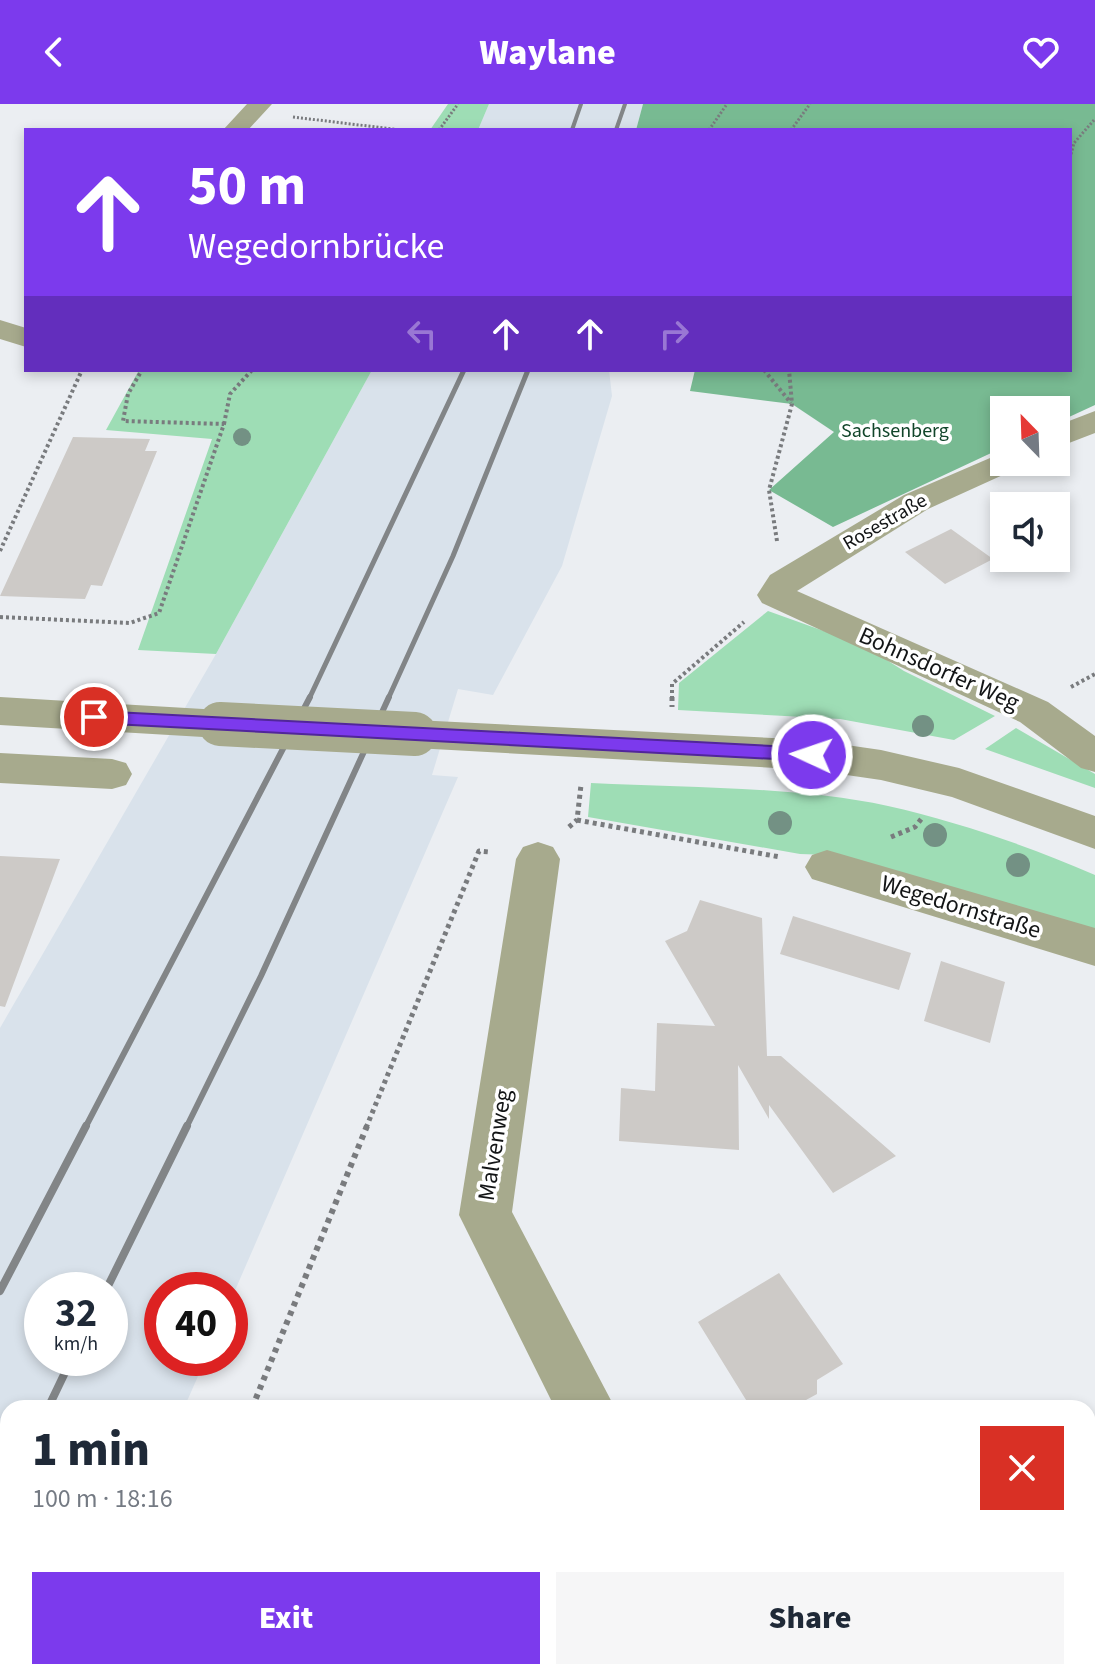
<!DOCTYPE html>
<meta charset="utf-8">
<style>
body{margin:0;font-family:"Source Sans 3",sans-serif;background:#f6f6f7;color:#1f2937;height:100vh;display:flex;flex-direction:column;font-size:30px;white-space:nowrap}
*{box-sizing:border-box;margin:0}
p{font-size:26px;color:#747a83}
.icon{flex:none;width:44px;height:44px;fill:none;stroke:currentColor;stroke-width:2;stroke-linecap:round;stroke-linejoin:round}
.map{position:relative;flex:1;overflow:hidden}
.drawer{position:absolute;left:0px;top:1296px;width:1096px;height:280px;display:flex;flex-direction:column;background:#fff;border-radius:24px 24px 0 0;box-shadow:0 4px 12px #0003}
.drawer>*{flex:none}
.guide{position:absolute;left:24px;top:24px;width:1048px;height:244px;border-radius:0px;box-shadow:0 4px 12px #0003;background:#7c3aed;color:#fff;overflow:hidden}
.needle{width:52px;rotate:337deg}
.tools{position:absolute;left:990px;top:292px;display:grid;gap:16px}
.tools a{display:grid;place-items:center;width:80px;height:80px;border-radius:0px;background:#fff;box-shadow:0 4px 12px #0003;font-size:40px}
.speed{position:absolute;left:24px;top:1168px;display:flex;gap:16px;font-size:40px;font-weight:700;text-align:center}
.speed>*{display:grid;place-content:center;width:104px;height:104px;border-radius:50%;background:#fff;box-shadow:0 4px 12px #0003;line-height:1}
.speed small{font-size:20px;font-weight:400}
.speed .limit{border:12px solid #d22;background:#fff;color:#111}
.pin{position:absolute;display:grid;place-items:center;width:68px;height:68px;color:#fff;margin:-34px;border:4px solid #fff;border-radius:50%;box-shadow:0 2px 8px #0007}
.me{position:absolute;width:88px;margin:-44px;rotate:273deg;stroke-linejoin:round;filter:drop-shadow(0 0 6px #0008)}
.turn{display:flex;align-items:center;gap:28px;height:168px;padding:0 32px;font-size:36px}
.turn .icon{width:104px;height:104px;stroke-width:2.5}
.turn b{display:block;font-size:56px;line-height:68px}
.lanes{display:flex;align-items:center;height:76px;padding:0 32px;background:#0003;justify-content:center;gap:40px;direction:ltr}
.lanes .off{opacity:.35}
.round{display:grid;place-items:center;flex:none;width:84px;height:84px;border-radius:0px;background:#f6f6f7}
.head{display:flex;align-items:center;justify-content:space-between;height:136px;padding:0 32px}
h1{font-size:48px;font-weight:800;line-height:60px}
.button{display:flex;gap:16px;margin-top:auto;padding:16px 32px}
.button a{flex:1;height:92px;border-radius:0px;background:#7c3aed;color:#fff;font-size:32px;font-weight:800;line-height:92px;text-align:center}
.button a+a{background:#f6f6f7;color:#1f2937}
header{display:flex;justify-content:space-between;align-items:center;height:104px;padding:0 32px;background:#7c3aed;color:#fff;font-size:36px;font-weight:800}
.map>svg:first-child{display:block}
.built{fill:#d9e2eb;fill-rule:evenodd}
.green{fill:#9eddb5}
.forest{fill:#78ba92}
.building{fill:#cdcac7}
.lines{fill:none;stroke-linecap:round;stroke-linejoin:round}
.path-far3{stroke:#797b7e;stroke-width:3;stroke-dasharray:2 2;stroke-linecap:butt}
.path-far2{stroke:#797b7e;stroke-width:4;stroke-dasharray:3 3;stroke-linecap:butt}
.path-far1{stroke:#797b7e;stroke-width:5;stroke-dasharray:4 4;stroke-linecap:butt}
.path{stroke:#797b7e;stroke-width:6;stroke-dasharray:5 5;stroke-linecap:butt}
.minor{fill:#a7aa8d;fill-rule:evenodd}
.rail-far3{stroke:#828587;stroke-width:4}
.rail-far2{stroke:#828587;stroke-width:5}
.rail-far1{stroke:#828587;stroke-width:6}
.rail{stroke:#828587;stroke-width:8}
.minor-bridge{stroke:#a7aa8d;stroke-width:44}
.tree{fill:#739184}
.route{fill:#7c3aed;stroke:#51269a;stroke-width:2}
.labels{text-anchor:middle;dominant-baseline:central;stroke-width:7;stroke-linejoin:round;paint-order:stroke}
.far-park-label{font-size:20px;fill:#11452a;stroke:#fff}
.far-street-label{font-size:20px;fill:#131516;stroke:#fff}
.street-label{font-size:24px;fill:#131516;stroke:#fff}
</style>
<header><svg class="icon" aria-label="back" viewBox="0 0 24 24"><path d="M15 5l-7 7 7 7"/></svg>Waylane<svg class="icon" aria-label="heart" viewBox="0 0 24 24"><path d="M12 20l-8-8c-3-5 5-10 8-4 3-6 11-1 8 4z"/></svg></header>
<div class="map">
<svg width="1095" height="1576" viewBox="0 0 1095 1576">
<rect width="100%" height="100%" fill="#ebeef2"/>
<!-- built -->
<path class="built" d="M489,0h154l-7,26h-158z
M372,266h237l3,26 -50,170 -69,129 -35,-6 -26,86 26,2 -228,525v-12h-68v68h44l-22,50h-176v264h51l-4,8h-55v-652l216,-374zM42,1186h68v68h-68z"/>
<!-- green -->
<path class="green" d="M448,0h41l-11,26h-48z
M139,266h233l-156,284 -78,-4 74,-211 -106,-9z
M768,507l95,34 41,26 91,45 -41,24 -114,-21 -162,-9 1,-27z
M1016,624l79,46v14l-110,-39z
M591,679c97,5 203,3 297,23 71,16 140,40 207,69v59l-266,-79 -29,-1 -212,-37z"/>
<!-- forest -->
<path class="forest" d="M643,0h452v301l-39,18v-13h-52v37l-171,80 -64,-37 65,-58 -42,-28 -102,-13 5,-21h375v-240h-434z"/>
<!-- building -->
<path class="building" d="M73,333l77,2 -5,12h12l-55,135 -11,-1 -6,14 -85,-3z
M951,425l42,30 -48,25 -40,-32z
M0,752l60,3 -55,148 -5,-1z
M700,796l62,18 5,138h14l115,100 -63,37 -64,-88v14l-31,-54 1,85 -120,-9 2,-53 34,3 2,-68 58,3 -50,-85 22,-10z
M793,812l118,37 -12,37 -119,-36z
M941,857l64,21 -15,61 -66,-22z
M779,1169l64,91 -26,16v14l-22,12 -12,-5 -11,7h-21l-53,-86z"/>
<g class="lines">
<!-- path-far3 -->
<path class="path-far3" d="M293,13l108,13
M439,26l19,-26
M709,26l18,-26
M791,26l19,-26
M1070,54l4,-15 21,-24"/>
<!-- path-far2 -->
<path class="path-far2" d="M764,266l27,33
M224,320l6,-30 22,-24
M777,437l-8,-51 23,-86 -3,-34
M0,447l82,-181
M0,513l130,6 29,-10 65,-189 -101,-3 5,-27 14,-24
M1071,583l24,-13
M672,595v-15l72,-62"/>
<!-- path-far1 -->
<path class="path-far1" d="M672,593v10
M577,716l203,37
M569,723l8,-7 4,-35
M891,733l24,-10 7,-9
M366,1024l113,-277 10,1"/>
<!-- path -->
<path class="path" d="M252,1304l115,-282
M137,1576l4,-8"/>
<!-- minor -->
<path class="minor" d="M247,0h25l-24,26h-25z
M0,216l26,8v19l-26,-8z
M1095,307v22l-39,15v-22z
M1004,348v10h16l-4,7 -88,40 -131,82 251,111 47,34v36l-14,-4 -61,-46 -258,-119 -5,-8 13,-20 134,-80z
M0,593l220,13 14,4 6,10 -6,10 -14,4 -220,-13z
M415,616l397,20 69,10 78,18 136,48v33l-143,-52 -71,-17 -69,-10 -397,-22 -14,-4 -6,-10 6,-10z
M0,649l112,6 14,4 6,11 -6,11 -14,4 -112,-6z
M538,738l15,5 7,12 -48,353 103,196h-60l-96,-193 57,-356 7,-12z
M827,746l268,78v38l-283,-87 -7,-12 7,-12z
M692,1568h65l3,8h-65z"/>
<!-- rail-far3 -->
<path class="rail-far3" d="M572,26l9,-26
M616,26l9,-26"/>
<!-- rail-far2 -->
<path class="rail-far2" d="M309,595l155,-329
M388,595l65,-143 75,-186"/>
<!-- rail-far1 -->
<path class="rail-far1" d="M85,1024l225,-431
M186,1024l75,-152 128,-279"/>
<!-- rail -->
<path class="rail" d="M106,1186l81,-164
M0,1187l86,-165
M48,1304l24,-50
M0,1401l8,-17"/>
<!-- minor-bridge -->
<path class="minor-bridge" d="M220,620l195,10"/>
</g>
<!-- trees -->
<g class="tree">
<circle cx="242" cy="333" r="9"/>
<circle cx="923" cy="622" r="11"/>
<circle cx="780" cy="719" r="12"/>
<circle cx="935" cy="731" r="12"/>
<circle cx="1018" cy="761" r="12"/>
</g>
<!-- route -->
<path class="route" d="M94,607l718,37 9,7 -9,6 -718,-38 -8,-6z"/>
<g class="labels">
<!-- far-park labels -->
<g class="far-park-label">
<text x="895" y="327">Sachsenberg</text>
</g>
<!-- far-street labels -->
<g class="far-street-label">
<text transform="translate(885 418) rotate(-30)">Rosestraße</text>
</g>
<!-- street labels -->
<g class="street-label">
<text transform="translate(939 565) rotate(24)">Bohnsdorfer Weg</text>
<text transform="translate(961 803) rotate(17)">Wegedornstraße</text>
<text transform="translate(495 1041) rotate(-81)">Malvenweg</text>
</g>
</g>
</svg>
<div class="tools">
<a><svg class="needle" viewBox="-14 -14 28 28"><path d="M0-13l5 13h-10z" fill="#e53935"/><path d="M0 13l5-13h-10z" fill="#747a83"/></svg></a>
<a><svg class="icon" aria-label="sound" viewBox="0 0 24 24"><path d="M4 9h4l5-4v14l-5-4H4zM17 9q2 3 0 6"/></svg></a>
</div>
<div class="speed"><div>32<small>km/h</small></div><div class="limit">40</div></div>
<div class="pin" style="left:94px;top:613px;background:#d93025"><svg class="icon" aria-label="arrive" viewBox="0 0 24 24"><path d="M6 21V4h12l-3 4 3 4H6"/></svg></div>
<svg class="me" style="left:812px;top:651px" viewBox="-20 -20 40 40"><circle r="17" fill="#7c3aed" stroke="#fff" stroke-width="3"/><path d="M0-11L8 9 0 5-8 9z" fill="#fff"/></svg>
<div class="guide">
<div class="turn"><svg class="icon" aria-label="ahead" viewBox="0 0 24 24"><path d="M12 20V5M6 11l6-6 6 6"/></svg><div><b>50 m</b>Wegedornbrücke</div></div>
<div class="lanes"><svg class="icon off" aria-label="left" viewBox="0 0 24 24"><path d="M17 20v-9H6M10 6l-5 5 5 5"/></svg><svg class="icon" aria-label="ahead" viewBox="0 0 24 24"><path d="M12 20V5M6 11l6-6 6 6"/></svg><svg class="icon" aria-label="ahead" viewBox="0 0 24 24"><path d="M12 20V5M6 11l6-6 6 6"/></svg><svg class="icon off" aria-label="right" viewBox="0 0 24 24"><path d="M7 20v-9h11M14 6l5 5-5 5"/></svg></div>
</div>
<section class="drawer">
<div class="head"><div><h1>1 min</h1><p>100 m · 18:16</p></div><a class="round" style="background:#d93025;color:#fff"><svg class="icon" aria-label="close" viewBox="0 0 24 24"><path d="M6 6l12 12M18 6L6 18"/></svg></a></div>
<div class="button"><a>Exit</a><a>Share</a></div>
</section>
</div>
